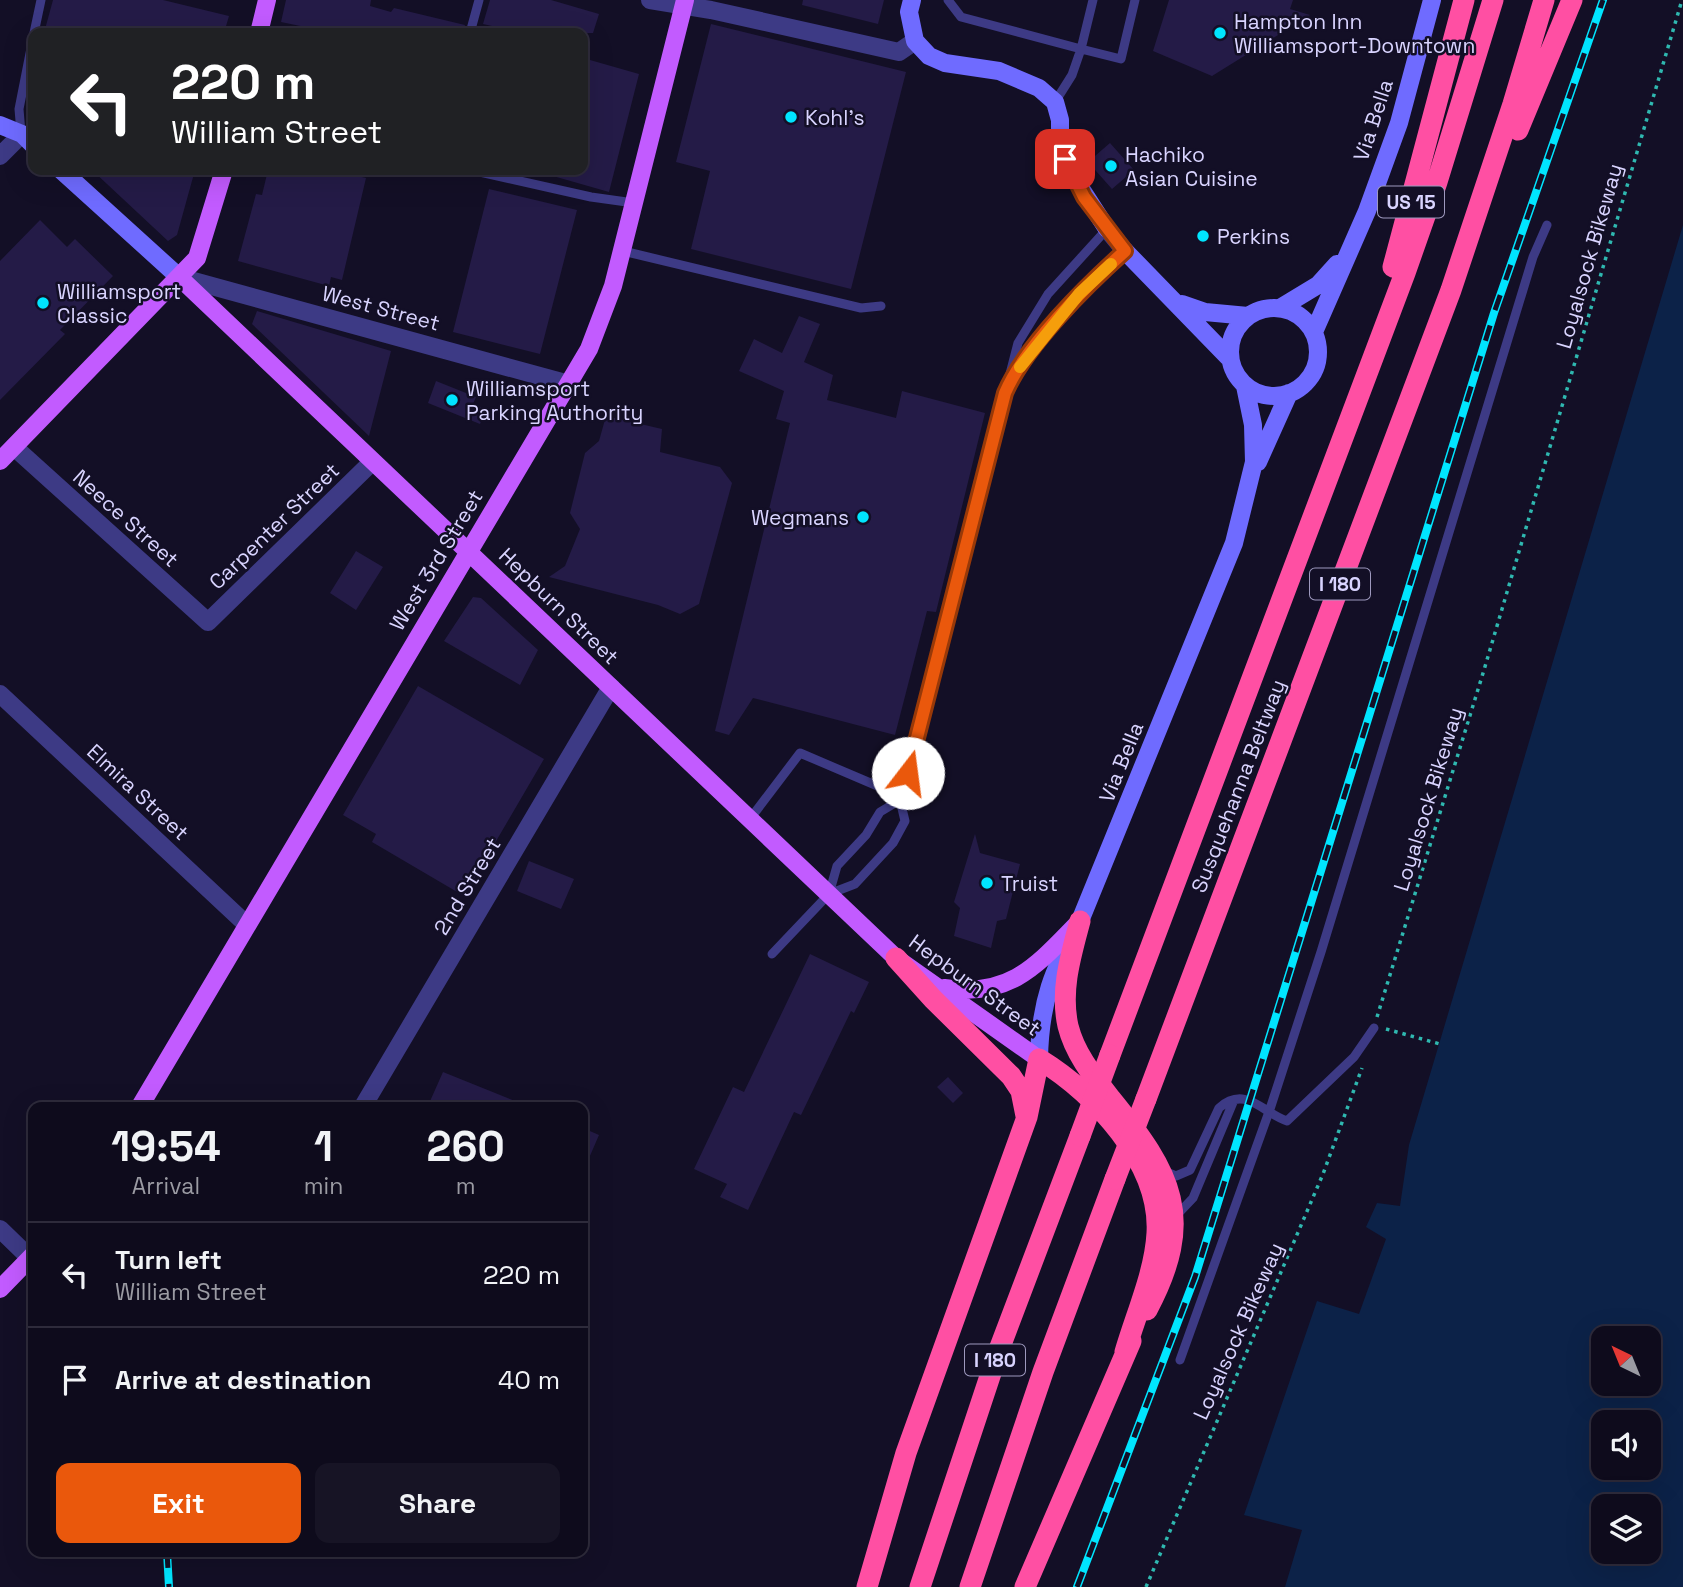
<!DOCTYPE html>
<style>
body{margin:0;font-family:"Space Grotesk",sans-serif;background:#171425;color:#f1f3f6;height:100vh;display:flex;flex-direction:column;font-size:26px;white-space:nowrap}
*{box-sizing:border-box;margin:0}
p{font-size:23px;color:#9b9ba3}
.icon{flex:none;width:38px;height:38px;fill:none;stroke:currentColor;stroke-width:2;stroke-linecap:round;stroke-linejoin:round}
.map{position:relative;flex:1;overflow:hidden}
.side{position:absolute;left:28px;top:1102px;width:560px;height:455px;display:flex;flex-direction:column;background:#0e0b1c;border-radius:14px;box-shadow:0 7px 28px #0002,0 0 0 2px #2e2b3b}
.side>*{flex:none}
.top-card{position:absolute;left:28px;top:28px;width:560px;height:147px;border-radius:14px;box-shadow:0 7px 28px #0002,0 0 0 2px #2e2b3b;background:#202124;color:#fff;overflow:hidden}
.needle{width:46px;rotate:317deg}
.buttons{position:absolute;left:1591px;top:1326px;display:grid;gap:14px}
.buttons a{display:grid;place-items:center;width:70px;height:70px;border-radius:14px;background:#0e0b1c;box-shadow:0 7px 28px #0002,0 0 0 2px #2e2b3b;font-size:35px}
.pin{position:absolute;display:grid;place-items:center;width:60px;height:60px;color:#fff;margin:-30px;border-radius:14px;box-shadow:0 4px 10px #0006}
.me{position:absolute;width:77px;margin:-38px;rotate:15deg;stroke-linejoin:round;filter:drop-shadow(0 0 5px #0008)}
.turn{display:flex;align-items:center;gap:24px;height:147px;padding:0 28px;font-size:32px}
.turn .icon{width:91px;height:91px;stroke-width:2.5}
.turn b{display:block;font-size:49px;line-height:60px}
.eta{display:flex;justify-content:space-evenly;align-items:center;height:119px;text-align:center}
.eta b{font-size:42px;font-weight:600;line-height:49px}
.primary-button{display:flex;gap:14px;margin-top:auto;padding:14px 28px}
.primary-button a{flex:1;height:80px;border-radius:14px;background:#ea580c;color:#fff;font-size:28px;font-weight:600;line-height:80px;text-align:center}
.primary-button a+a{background:#171425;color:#f1f3f6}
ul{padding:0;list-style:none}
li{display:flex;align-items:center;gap:21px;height:105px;padding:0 28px;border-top:2px solid #2e2b3b}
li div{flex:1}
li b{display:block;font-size:26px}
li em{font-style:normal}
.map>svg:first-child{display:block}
.water{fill:#0c2248;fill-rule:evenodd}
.building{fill:#241b47}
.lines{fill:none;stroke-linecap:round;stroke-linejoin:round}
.path{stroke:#2fb8b0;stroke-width:3.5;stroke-dasharray:3.5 5;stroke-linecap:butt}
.lane{stroke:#3d3a85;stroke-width:9}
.street{stroke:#3d3a85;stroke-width:18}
.secondary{stroke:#6f6bff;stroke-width:18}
.primary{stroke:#c25bff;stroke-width:18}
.highway{stroke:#ff4fa3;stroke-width:21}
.rail-casing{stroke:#00e5ff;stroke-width:8}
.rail{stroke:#130f26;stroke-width:5;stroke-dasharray:16;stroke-linecap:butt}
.highway-bridge{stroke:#ff4fa3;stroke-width:21}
.route-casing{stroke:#983908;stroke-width:18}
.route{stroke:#ea580c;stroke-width:12}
.slow{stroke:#f59e0b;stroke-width:12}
.poi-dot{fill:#00e5ff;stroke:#130f26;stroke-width:2.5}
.labels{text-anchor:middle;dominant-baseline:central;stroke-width:5;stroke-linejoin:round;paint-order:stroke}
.shield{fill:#130f26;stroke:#9e99be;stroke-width:2}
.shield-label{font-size:19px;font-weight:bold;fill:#d9d4ff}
.poi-label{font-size:21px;fill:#d9d4ff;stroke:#130f26;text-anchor:start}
.street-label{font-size:21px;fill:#d9d4ff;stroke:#130f26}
</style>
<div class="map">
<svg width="1683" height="1587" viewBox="0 0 1683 1587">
<rect width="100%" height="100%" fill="#130f26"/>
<!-- water -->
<path class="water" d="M1683,225v1362h-398l17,-57 -58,-15 73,-214 42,13 27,-75 -20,-12 11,-24 23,3 9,-61zM1603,1339h45v45h-45zM1603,1423h45v45h-45zM1603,1507h45v45h-45z"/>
<!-- building -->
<path class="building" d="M53,0h110l66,16 -5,17h-180z
M286,0h85l-1,6 21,6 3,-4 71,17 -2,8h-129l-53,-11z
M490,0h61l48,14 -6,19h-103l2,-7 -9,-2z
M803,0h81l-6,24 -76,-19z
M1169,0h124l-3,9 20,6 -98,61 -59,-25z
M711,24l195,48 -55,217 -160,-40 19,-78 -34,-9z
M583,58l56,16 -30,118 -63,-18 1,-4h36z
M1110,143l24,27 -22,19 -24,-27z
M92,170h103l-18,65 -9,6z
M268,170h62l36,8 -24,102 -11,-3 -2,9 -91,-25 18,-67 6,1z
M489,189l88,21 -37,144 -87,-22z
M40,220l27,27 8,-8 38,37 -53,54 5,4 -65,66v-139z
M257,311l134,40 -22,85 -117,-112z
M799,316l21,8 -16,38 29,13 -6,25 69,18 6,-27 83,22 -49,199 -9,-1 -32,124 -142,-37 -24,37 -14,-4 75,-308 -14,-4 8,-28 -45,-20 15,-32 28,14z
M436,381l40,16 -3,7 13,5 -6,15 -52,-21z
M606,416l56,13 -2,23 60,15 12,16 -33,121 -19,10 -22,-9 -109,-28 16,-11 15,-37 -10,-16 15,-60 14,-12z
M356,551l27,16 -27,43 -26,-17z
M473,597l8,1 57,52 -18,35 -76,-44z
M418,686l126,73 -80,137 -92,-54 4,-8 -33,-19z
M975,834l5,19 40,11 -14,55 -9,2 -6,27 -37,-12 6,-28 -6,-6z
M529,861l45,18 -13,30 -44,-18z
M810,954l59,28 -15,31 -3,-2 -50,104 -7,-3 -46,98 -28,-13 7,-13 -33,-15 39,-82 11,5z
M443,1072l87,35 -1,1h-102z
M948,1077l15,16 -10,10 -16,-16z
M583,1128l16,7 -16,37z"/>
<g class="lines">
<!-- path -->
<path class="path" d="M1377,1017l107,-347 198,-670
M1386,1029l54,15
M1146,1587l177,-413 39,-106"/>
<!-- lane -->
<path class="lane" d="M948,0l13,17 120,32 12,-49
M34,33l7,-33
M470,33l9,-33
M1055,102l17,-27 9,-26 40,10 14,-59
M21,133l-2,-24 14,-71
M471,170l120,27 43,6
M623,251l238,57 20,-2
M1012,378l67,-84 46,-43
M750,819l50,-66 101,43
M829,894l8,-28 29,-31 14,-23 20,-12
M772,954l57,-60 26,-10 38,-41 12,-22 -5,-21 118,-457 30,-49 59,-65
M1164,1171l12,5 14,-6 29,-62c27,-24 45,6 68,13l67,-64 20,-29
M1174,1218l19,-20 41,-98
M1180,1360l90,-251 51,-157 212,-695 14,-32"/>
<!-- street -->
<path class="street" d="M650,0l61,10 188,42 16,-11
M0,156l22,-22
M1107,229l18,22
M179,277l390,107
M14,447l194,175 164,-160
M0,694l246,230
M362,1108l249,-421
M0,1229l33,32"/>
<!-- secondary -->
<path class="secondary" d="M912,0l-3,12 6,29 14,15 16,7 54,8 40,17 16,14 5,18v25l11,28 36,56
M0,125l22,9 11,11
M61,170l118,107
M1125,251l103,106
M1182,304l23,8 43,4
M1230 352a44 44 0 1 1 88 0a44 44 0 1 1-88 0Z
M1280,308l38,-23 19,-21
M1314,332l53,-121 32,-88 33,-123
M1258,462l31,-69
M1039,1059c1,-58 14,-89 41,-138l154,-378 20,-81 -1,-37 -8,-39"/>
<!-- primary -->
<path class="primary" d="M259,33l8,-33
M179,277l717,681 143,101
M0,461l197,-203 27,-88
M944,988c67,10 93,-23 136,-67
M139,1108l450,-759 24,-63 72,-286
M0,1289l33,-34"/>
<!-- highway -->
<path class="highway" d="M1518,130l54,-130
M1393,267l71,-267
M1080,921c-9,34 -20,69 -12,105 7,28 25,50 43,73 61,75 85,119 36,211
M896,958l37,41 78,77 10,15 5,25
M1110,1055l295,-782 32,-91 56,-182
M1146,1099l305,-809 62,-186 31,-104
M867,1587l39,-134 121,-336 12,-58c55,34 122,104 118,174 -2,39 -21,81 -32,119
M920,1587l77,-232 83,-219
M970,1587l73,-215 72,-193
M1025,1587l106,-246"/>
<!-- rail casing -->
<g class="rail-casing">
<path id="rail" d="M167,1552l2,35
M1077,1587l118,-310 299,-964 109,-313"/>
</g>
<!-- rail -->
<use href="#rail" class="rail"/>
<!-- highway-bridge -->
<path class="highway-bridge" d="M1080,1136l30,-81
M1115,1179l31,-80"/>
</g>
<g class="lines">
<!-- route casing -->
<g class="route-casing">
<path id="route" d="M908,773l97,-380c20,-47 82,-108 120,-142l-41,-54 -19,-38"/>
</g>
<!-- route -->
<use href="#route" class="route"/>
<!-- slow -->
<path class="slow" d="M1020,367l59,-73 32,-30"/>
</g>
<!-- markers -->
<g class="poi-dot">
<circle cx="1220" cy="33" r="7"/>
<circle cx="791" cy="117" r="7"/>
<circle cx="1111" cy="166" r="7"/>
<circle cx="1203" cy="236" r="7"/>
<circle cx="43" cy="303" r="7"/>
<circle cx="452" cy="400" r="7"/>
<circle cx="863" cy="517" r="7"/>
<circle cx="987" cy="883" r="7"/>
</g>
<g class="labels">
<!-- shield labels -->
<g class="shield">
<rect x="1378" y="186.5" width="66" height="31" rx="5"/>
<rect x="1310" y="568.5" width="60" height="31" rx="5"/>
<rect x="965" y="1344.5" width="60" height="31" rx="5"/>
</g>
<g class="shield-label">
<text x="1411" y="202">US 15</text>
<text x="1340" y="584">I 180</text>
<text x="995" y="1360">I 180</text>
</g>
<!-- poi labels -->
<g class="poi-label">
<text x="1234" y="21">Hampton Inn<tspan x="1234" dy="24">Williamsport-Downtown</tspan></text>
<text x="805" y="117">Kohl's</text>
<text x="1125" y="154">Hachiko<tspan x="1125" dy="24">Asian Cuisine</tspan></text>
<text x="1217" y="236">Perkins</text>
<text x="57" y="291">Williamsport<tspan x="57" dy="24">Classic</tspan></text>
<text x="466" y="388">Williamsport<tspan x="466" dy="24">Parking Authority</tspan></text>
<text x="849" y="517" text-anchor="end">Wegmans</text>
<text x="1001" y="883">Truist</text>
</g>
<!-- street labels -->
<g class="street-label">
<text transform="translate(1373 120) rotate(-72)">Via Bella</text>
<text transform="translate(1589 256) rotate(-74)">Loyalsock Bikeway</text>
<text transform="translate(381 308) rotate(15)">West Street</text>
<text transform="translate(126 518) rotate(42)">Neece Street</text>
<text transform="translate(274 526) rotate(-44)">Carpenter Street</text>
<text transform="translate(436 560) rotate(-59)">West 3rd Street</text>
<text transform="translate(559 606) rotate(44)">Hepburn Street</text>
<text transform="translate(1121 762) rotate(-68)">Via Bella</text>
<text transform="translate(1238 786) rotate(-69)">Susquehanna Beltway</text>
<text transform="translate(138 792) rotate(43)">Elmira Street</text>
<text transform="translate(1428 799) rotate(-73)">Loyalsock Bikeway</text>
<text transform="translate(467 886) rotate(-59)">2nd Street</text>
<text transform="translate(975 985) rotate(36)">Hepburn Street</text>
<text transform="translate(1238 1331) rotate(-66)">Loyalsock Bikeway</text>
</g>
</g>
</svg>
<div class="buttons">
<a><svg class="needle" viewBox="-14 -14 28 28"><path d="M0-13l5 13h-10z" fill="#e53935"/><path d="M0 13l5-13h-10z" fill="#9b9ba3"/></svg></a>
<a><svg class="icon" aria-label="sound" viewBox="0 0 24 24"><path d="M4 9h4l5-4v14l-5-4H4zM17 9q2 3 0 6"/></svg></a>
<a><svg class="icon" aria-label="layers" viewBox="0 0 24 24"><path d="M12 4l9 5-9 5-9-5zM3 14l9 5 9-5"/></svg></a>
</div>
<div class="pin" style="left:1065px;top:159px;background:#d93025"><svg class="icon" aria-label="arrive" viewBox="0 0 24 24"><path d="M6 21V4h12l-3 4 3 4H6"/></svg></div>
<svg class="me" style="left:908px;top:773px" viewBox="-20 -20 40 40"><circle r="19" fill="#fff"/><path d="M0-13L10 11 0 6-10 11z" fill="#ea580c"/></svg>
<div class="top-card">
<div class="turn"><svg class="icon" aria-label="left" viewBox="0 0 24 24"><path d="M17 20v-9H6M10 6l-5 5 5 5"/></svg><div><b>220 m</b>William Street</div></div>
</div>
<section class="side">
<div class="eta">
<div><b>19:54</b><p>Arrival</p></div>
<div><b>1</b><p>min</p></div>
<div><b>260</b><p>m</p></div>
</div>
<ul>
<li><svg class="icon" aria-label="left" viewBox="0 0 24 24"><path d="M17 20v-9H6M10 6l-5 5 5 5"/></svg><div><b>Turn left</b><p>William Street</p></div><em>220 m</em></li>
<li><svg class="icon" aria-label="arrive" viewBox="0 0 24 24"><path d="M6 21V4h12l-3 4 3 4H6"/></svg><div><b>Arrive at destination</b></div><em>40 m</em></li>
</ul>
<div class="primary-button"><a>Exit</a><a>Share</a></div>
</section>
</div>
